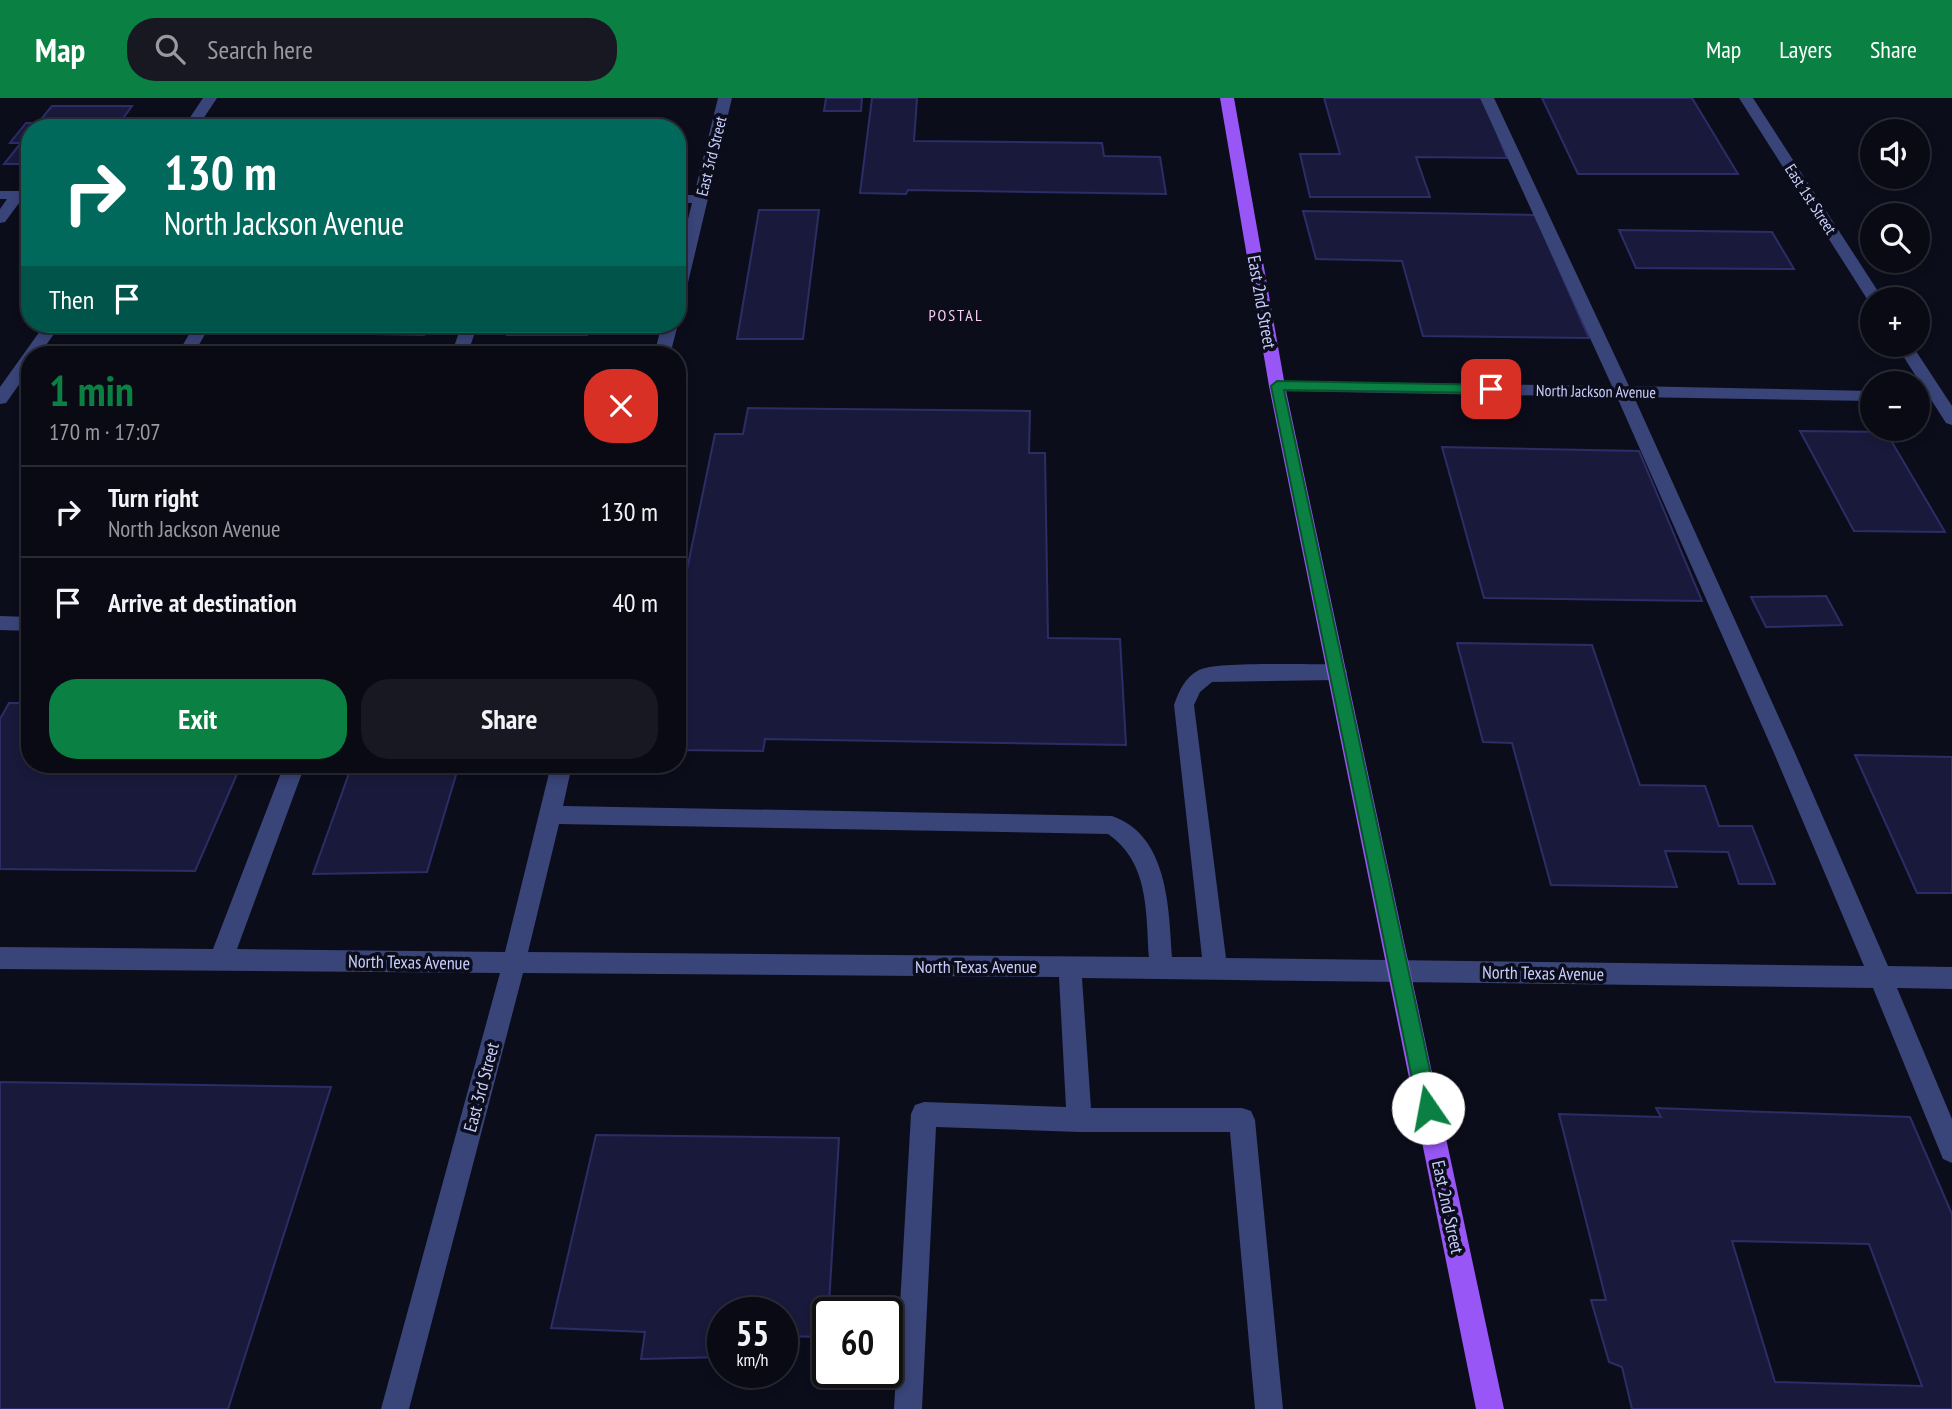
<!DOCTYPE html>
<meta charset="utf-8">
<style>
body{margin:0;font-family:"PT Sans Narrow",sans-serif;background:#171822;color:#f1f3f6;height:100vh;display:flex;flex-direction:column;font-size:26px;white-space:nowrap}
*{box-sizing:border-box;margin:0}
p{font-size:23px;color:#999aa0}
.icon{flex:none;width:38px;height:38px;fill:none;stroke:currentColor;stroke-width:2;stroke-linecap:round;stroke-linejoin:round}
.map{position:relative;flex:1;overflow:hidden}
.sheet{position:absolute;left:21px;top:248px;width:665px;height:427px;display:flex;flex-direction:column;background:#090a14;border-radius:28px;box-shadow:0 4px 10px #0003,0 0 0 2px #292b34}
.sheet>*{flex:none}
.hud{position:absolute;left:21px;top:21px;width:665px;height:214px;border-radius:28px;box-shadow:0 4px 10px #0003,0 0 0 2px #292b34;background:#00695c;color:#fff;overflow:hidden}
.buttons{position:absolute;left:1860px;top:21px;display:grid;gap:14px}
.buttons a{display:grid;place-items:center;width:70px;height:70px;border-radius:50%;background:#090a14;box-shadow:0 4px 10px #0003,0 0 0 2px #292b34;font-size:35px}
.speed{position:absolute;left:707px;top:1199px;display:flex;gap:14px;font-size:35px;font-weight:700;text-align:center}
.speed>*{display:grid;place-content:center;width:91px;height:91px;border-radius:50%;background:#090a14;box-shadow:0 4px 10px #0003,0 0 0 2px #292b34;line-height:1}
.speed small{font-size:18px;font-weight:400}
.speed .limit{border:4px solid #111;border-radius:10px;background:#fff;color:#111}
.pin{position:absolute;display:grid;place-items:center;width:60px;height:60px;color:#fff;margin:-30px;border-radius:14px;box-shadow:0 4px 10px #0006}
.me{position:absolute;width:77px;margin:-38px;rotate:348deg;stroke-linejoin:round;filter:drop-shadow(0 0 5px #0008)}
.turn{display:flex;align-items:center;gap:24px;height:147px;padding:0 28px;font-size:32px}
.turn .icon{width:91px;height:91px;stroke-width:2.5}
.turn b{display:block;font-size:49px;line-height:60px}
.then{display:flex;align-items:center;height:66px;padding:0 28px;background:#0003;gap:14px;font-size:26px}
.round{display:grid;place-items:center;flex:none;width:74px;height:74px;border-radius:28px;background:#171822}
.headline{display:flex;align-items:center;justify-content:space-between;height:119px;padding:0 28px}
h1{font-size:42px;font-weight:700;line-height:52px;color:#0b8043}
.button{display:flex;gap:14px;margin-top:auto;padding:14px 28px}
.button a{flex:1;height:80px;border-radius:28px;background:#0b8043;color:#fff;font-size:28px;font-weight:700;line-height:80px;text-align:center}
.button a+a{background:#171822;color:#f1f3f6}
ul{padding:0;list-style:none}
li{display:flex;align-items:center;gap:21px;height:91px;padding:0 28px;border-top:2px solid #292b34}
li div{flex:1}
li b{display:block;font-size:26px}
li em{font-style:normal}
header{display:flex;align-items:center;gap:42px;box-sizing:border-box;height:98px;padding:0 35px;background:#0b8043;color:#fff}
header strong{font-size:33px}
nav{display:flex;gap:38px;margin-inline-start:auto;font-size:24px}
.search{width:490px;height:63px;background:#171822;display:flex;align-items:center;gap:18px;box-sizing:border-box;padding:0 24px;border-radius:28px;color:#999aa0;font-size:26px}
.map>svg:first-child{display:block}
.building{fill:#191a3b;stroke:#2c2d66;stroke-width:2;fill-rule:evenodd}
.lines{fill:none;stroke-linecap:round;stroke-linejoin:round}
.minor{fill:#394478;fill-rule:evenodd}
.major{fill:#9856f6;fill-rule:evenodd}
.route{fill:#0b8043;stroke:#07532c;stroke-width:2}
.labels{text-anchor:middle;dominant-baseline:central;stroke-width:7;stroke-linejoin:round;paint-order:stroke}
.far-street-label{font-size:16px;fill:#c9cefc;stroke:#0c0d1b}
.far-neighbourhood-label{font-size:16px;letter-spacing:2px;fill:#fccbf5;stroke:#0c0d1b}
.street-label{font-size:18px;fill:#c9cefc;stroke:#0c0d1b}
</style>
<header>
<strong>Map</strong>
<div class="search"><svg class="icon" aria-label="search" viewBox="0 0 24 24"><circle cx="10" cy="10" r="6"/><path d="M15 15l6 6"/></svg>Search here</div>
<nav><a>Map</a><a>Layers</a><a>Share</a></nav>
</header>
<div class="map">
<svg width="1952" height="1311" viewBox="0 0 1952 1311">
<rect width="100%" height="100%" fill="#0c0d1b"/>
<!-- building -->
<path class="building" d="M826,0h36l-1,13h-37z
M872,0h45l-3,43 188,2 2,13 56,1 6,37 -258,-4 -2,4 -46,-1z
M1324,0h159l24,60 -91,-1 14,40h-120l-10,-43h40z
M1542,0h150l46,76h-160z
M52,8h80l-16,22h-86v36h-26l17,-21h-11l16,-20h12z
M759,112h60l-16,129h-66z
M1303,113l232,4 54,123 -166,-2 -21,-75 -86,-2z
M1619,132l153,2 22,37 -158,-1z
M105,226h75l-4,7 -76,1z
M323,226h106l-5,11 -105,-2z
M511,226h79l-3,11h-80z
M748,310l282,3 -1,42h16l3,185 72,1 6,106 -361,-6 -2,12 -86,-1v-132l38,-184h28z
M1800,333l86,1 59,100 -91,-1z
M1442,349l197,4 63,150 -218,-3z
M1826,498l16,29 -76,2 -15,-30z
M1457,545l135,2 48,140 65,1 14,40h33l23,58h-36l-11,-32 -63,-1 12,36 -126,-2 -39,-142 -29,-1z
M9,605h21v62h211l-46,106 -195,-2v-150z
M1855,657l97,2v136h-35z
M352,667h107l-32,107 -114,2z
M0,984l331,5 -103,322h-228z
M1656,1010l254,9 42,97v195h-320l-10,-42 -13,-5 -18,-62h15l-47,-186 102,3zM1732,1143l137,3 53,142 -147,-4z
M596,1037l243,3 -12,199 -45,-1v-24h-59v45l-82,2 4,-27 -94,-4z"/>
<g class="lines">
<!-- minor -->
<path class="minor" d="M203,0h14l-20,30h-14z
M718,0h14l-47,197 -8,5v-37l15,-60h-15v-8h17z
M1480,0h14l135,288 243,5v10l-238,-4 161,356 93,213 64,1v22l-55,-1 55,131v44l-9,-4 -70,-171 -791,-10 9,130h151l9,3 4,9 28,289h-28l-25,-277h-151l-143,-5 -14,282h-28l17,-295 4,-9 9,-3 142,5 -7,-130 -536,-4 -114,436h-28l119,-436 -500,-4v-22l213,2 71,-184h21l-68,184 268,3 46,-187h21l-9,41 549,10c56,19 57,92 60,141h30l-28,-252c5,-14 11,-28 25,-35 16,-9 114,-5 138,-6l7,3 3,5 -3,5 -7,3 -125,2 -12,10 -6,13 32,253 638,8 -90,-213 -157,-356 -340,-6 -8,-5 8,-5 335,5zM559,726l549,10c41,28 38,78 41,123l-621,-5z
M1739,0h14l130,201h-11v4l-3,-1z
M0,93h30v8h-8l-17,23 -5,1v-14l7,-10h-7z
M677,225l1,1 -8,31h-16l8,-31z
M45,226h16l-22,31h-9v14l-24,34 -6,1v-17z
M195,226h16l-18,31h-16z
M462,226h16l-11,31h-16z
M1896,247h16l40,61v19l-6,-2z
M0,518l30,1v14l-30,-1z"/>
<!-- major -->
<path class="major" d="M1220,0h14l51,288 219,1023h-28l-207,-1023z"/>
</g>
<!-- route -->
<path class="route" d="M1277,283l214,4 6,4 -6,4 -207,-3 154,718 -3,7 -7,2 -7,-2 -3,-7 -147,-722z"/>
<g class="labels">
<!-- far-street labels -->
<g class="far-street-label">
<text transform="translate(711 58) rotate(-76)">East 3rd Street</text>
<text transform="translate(1811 101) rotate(57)">East 1st Street</text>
<text transform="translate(1596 293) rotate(1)">North Jackson Avenue</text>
</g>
<!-- far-neighbourhood labels -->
<g class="far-neighbourhood-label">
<text x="956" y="217">POSTAL</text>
</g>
<!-- street labels -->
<g class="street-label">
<text transform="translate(1262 204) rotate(80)">East 2nd Street</text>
<text transform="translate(409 864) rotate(1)">North Texas Avenue</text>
<text x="976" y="868">North Texas Avenue</text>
<text transform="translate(1543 875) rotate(1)">North Texas Avenue</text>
<text transform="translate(481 989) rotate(-75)">East 3rd Street</text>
<text transform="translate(1448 1109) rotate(78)">East 2nd Street</text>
</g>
</g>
</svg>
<div class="buttons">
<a><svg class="icon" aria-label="sound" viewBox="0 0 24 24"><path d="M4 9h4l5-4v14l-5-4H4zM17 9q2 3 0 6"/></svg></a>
<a><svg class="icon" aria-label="search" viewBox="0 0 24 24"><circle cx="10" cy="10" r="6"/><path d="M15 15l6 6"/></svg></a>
<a>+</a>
<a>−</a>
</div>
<div class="speed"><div>55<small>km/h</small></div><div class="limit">60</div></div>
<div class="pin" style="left:1491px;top:291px;background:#d93025"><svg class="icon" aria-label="arrive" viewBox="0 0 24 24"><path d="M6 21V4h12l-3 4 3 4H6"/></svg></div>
<svg class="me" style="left:1428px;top:1010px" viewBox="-20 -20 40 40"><circle r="19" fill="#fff"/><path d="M0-13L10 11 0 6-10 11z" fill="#0b8043"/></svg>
<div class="hud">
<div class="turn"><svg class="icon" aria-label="right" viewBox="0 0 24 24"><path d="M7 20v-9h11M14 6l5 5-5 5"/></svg><div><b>130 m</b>North Jackson Avenue</div></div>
<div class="then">Then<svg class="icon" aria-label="arrive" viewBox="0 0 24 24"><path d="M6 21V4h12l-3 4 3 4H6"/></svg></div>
</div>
<section class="sheet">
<div class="headline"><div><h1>1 min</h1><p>170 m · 17:07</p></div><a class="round" style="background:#d93025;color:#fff"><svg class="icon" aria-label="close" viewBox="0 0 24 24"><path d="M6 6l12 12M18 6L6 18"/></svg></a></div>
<ul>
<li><svg class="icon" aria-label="right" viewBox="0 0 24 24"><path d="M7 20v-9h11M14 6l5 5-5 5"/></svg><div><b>Turn right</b><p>North Jackson Avenue</p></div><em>130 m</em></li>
<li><svg class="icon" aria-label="arrive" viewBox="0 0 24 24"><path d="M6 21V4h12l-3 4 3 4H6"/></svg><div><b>Arrive at destination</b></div><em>40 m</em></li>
</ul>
<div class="button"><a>Exit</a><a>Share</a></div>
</section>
</div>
